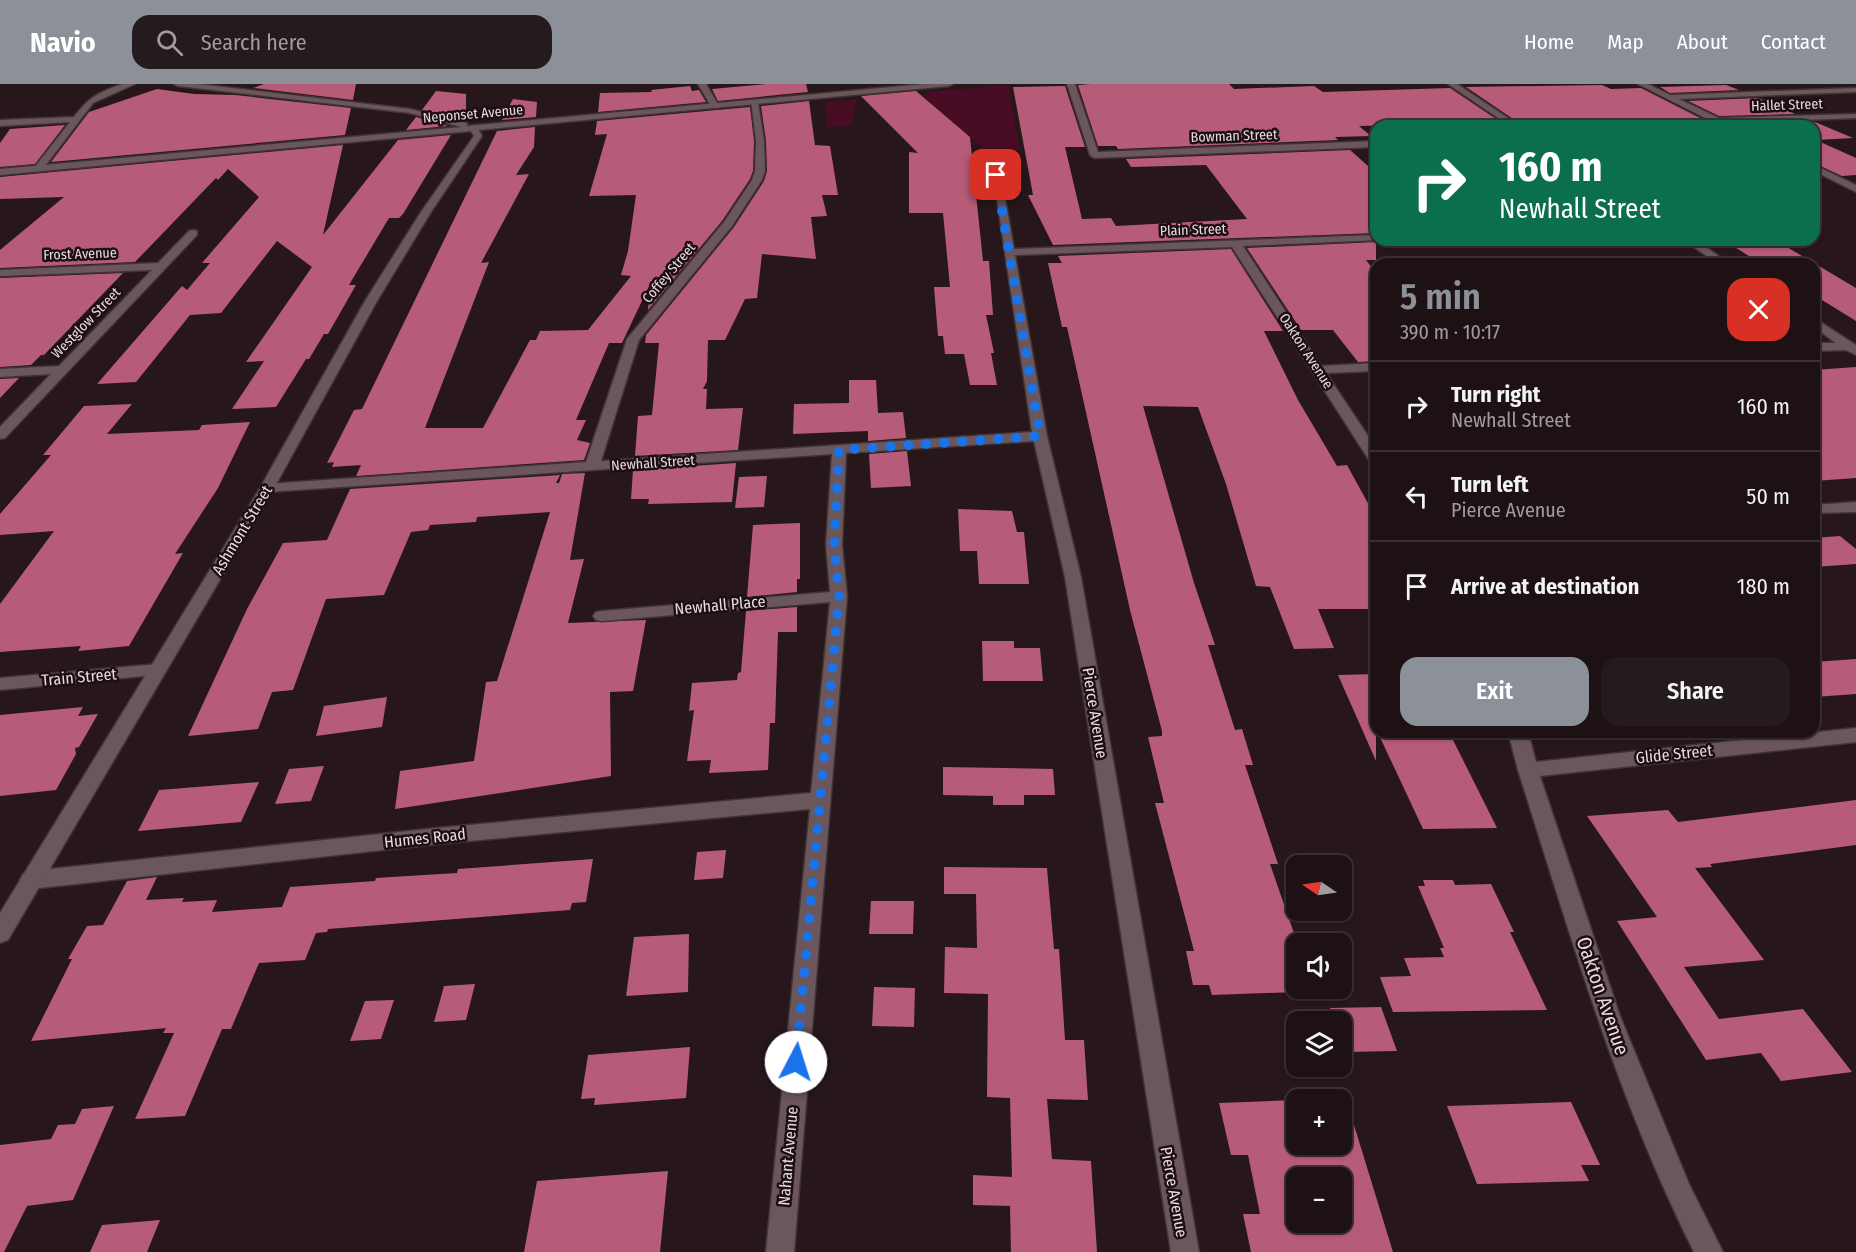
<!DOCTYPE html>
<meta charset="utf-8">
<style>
body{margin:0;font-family:"Fira Sans Condensed",sans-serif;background:#251a1d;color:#f1f3f6;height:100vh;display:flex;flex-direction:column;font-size:22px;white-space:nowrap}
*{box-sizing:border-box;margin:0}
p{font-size:20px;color:#a09da0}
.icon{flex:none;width:33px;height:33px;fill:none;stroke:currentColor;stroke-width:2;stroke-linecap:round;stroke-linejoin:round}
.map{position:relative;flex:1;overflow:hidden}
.sheet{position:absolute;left:1370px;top:174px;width:450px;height:480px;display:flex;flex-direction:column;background:#1d1114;border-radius:18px;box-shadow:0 2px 4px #0004,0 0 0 2px #3b3134}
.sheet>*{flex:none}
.guide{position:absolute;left:1370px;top:36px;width:450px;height:126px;border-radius:18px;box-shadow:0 2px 4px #0004,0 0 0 2px #3b3134;background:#0b6e4f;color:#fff;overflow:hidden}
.needle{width:39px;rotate:283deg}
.buttons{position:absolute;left:1286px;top:771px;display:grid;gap:12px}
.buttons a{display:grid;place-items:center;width:66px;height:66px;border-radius:12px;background:#1d1114;box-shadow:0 2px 4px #0004,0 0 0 2px #3b3134;font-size:30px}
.pin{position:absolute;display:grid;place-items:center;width:51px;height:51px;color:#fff;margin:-26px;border-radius:12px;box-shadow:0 3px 9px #0006}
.me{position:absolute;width:66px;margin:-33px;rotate:5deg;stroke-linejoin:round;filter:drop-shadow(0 0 4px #0008)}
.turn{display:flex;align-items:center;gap:21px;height:126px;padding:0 30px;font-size:27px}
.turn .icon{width:78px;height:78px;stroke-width:2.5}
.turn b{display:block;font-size:42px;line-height:51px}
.round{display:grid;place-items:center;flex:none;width:63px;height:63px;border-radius:18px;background:#251a1d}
.summary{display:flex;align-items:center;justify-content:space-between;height:102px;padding:0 30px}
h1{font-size:36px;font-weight:600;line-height:45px;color:#8c9099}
.primary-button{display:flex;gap:12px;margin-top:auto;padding:12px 30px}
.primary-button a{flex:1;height:69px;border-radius:18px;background:#8c9099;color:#fff;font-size:24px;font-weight:600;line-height:69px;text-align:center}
.primary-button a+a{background:#251a1d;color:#f1f3f6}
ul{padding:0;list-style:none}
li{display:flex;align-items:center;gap:18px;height:90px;padding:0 30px;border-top:2px solid #3b3134}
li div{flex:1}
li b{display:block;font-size:22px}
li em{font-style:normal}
header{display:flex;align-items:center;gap:36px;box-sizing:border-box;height:84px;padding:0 30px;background:#8c9099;color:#fff}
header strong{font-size:28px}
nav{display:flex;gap:33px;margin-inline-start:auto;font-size:21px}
.search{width:420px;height:54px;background:#251a1d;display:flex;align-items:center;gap:15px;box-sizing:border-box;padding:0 21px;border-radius:18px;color:#a09da0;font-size:22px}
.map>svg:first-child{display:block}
.green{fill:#480c24}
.building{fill:#b75c78;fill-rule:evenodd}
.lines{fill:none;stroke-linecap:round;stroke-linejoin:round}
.street-casing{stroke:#3f3335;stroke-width:3}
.secondary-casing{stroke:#3f3335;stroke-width:3}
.street{fill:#6a565b;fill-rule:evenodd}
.secondary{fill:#6a565b;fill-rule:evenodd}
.route{stroke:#1a73e8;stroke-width:10;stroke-dasharray:0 18}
.labels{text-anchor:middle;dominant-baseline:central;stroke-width:5;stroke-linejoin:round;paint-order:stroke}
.far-street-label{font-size:14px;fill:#e7dbdd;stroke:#1d0e12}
.street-label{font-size:16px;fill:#e7dbdd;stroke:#1d0e12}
.near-street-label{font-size:20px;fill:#e7dbdd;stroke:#1d0e12}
</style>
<header>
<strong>Navio</strong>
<div class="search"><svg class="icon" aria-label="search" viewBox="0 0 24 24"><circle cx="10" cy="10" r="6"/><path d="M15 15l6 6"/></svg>Search here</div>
<nav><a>Home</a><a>Map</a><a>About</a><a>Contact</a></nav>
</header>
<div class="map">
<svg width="1856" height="1168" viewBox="0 0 1856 1168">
<rect width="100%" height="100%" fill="#27171b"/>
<!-- green -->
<path class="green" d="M1008,1l12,65 -36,-1 -60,-52 4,-5z
M857,15l-6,27 -24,1 -1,-25z"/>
<!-- building -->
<path class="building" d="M264,0h92l-3,16 -100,-12z
M767,0h39l2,8 -90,9 -6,-12z
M1091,0h138l5,5 80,-3 9,6 127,-4 52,35 -143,3 12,10 -36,1 3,3 -220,9 -2,-3h-18l-20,-61z
M1602,1l9,4 30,-1 69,35 -180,3 -11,-3 -53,-36z
M1726,1l13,5 -69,3 -10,-6z
M690,2l2,5 7,-1 7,12 -108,10 2,-19 52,-1 -1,-2z
M1065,2l20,61h-20l17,72 29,-1 5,8 131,-7 -41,-54 -75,2 -5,-8 224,-9 26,23v60l-323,12 -25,-50h5l-20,-108z
M157,5l37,5 41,1 116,13 -6,27 -294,27 38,-50z
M436,7l30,3v16l-5,9 -39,-9z
M916,7l54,46 13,124h6l4,54h-7l8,38h-3l6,32h-27l-6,-31h-19l-2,-18h-5l-4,-49h16l-7,-74h-34v-61l9,1 -57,-57z
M1758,14l37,16 -76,2 -31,-15z
M513,15l24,3 -1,15 -34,3z
M809,17l6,44 15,1 8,49h-16l5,21 -16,1 5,42 -54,-5 -5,44 -12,1 -20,41h-17l-1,41 -4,8h4l-1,20 37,-1 -5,42 -103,6 3,-40 14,-1 7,-72h-14l1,-8 88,-108 30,-46 3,-10 -1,-30 -5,-35z
M750,23l4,34 -1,30 -3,8 -28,42 -74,89 2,-26 -28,59h-13l-33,77h10l-9,20 13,3 -6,17 -228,16 5,-11 -29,2 2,-5 -7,1 27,-53 8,-1 135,-278 38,-4 -1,20 -18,28 13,-1 -48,89 8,-1 -64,166h58l47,-88h6l4,-9 48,-1 43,-54 -10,-1 7,-24 8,-56 -47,1 18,-62 -12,1 2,-14z
M416,33l32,9 -42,4z
M1815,38l38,16 -37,2 40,18v17l-14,1 -28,-13v-37h-51l-4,-2z
M65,41l-30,39 -35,3v-24l10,-14z
M451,51l-48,79 -4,4h-10l-40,67h7l-28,49h-4l-15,25h-3l-30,48 -44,2 32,-48 -18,1 66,-95 -35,-26 -56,72 -31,2 -54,67 -39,2 85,-98 5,4 23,-27h-8l57,-66 -31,-28 -10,11 -2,-2 -81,84 -135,6v-18l64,-53 -64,2v-22l343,-32 -20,90 75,-95z
M1775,156l81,48v33l-42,-26v-31h-52l-34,-21z
M1376,158v18h-10l10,13v88l-18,1 -25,-32h-32l-54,-82z
M1231,165l52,82h-19l34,69 39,66 10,-1 29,53v91h-58l16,39 -40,1 -24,-62 -14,-1 -30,-102 -28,-77 -55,-1 51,177 21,62h-7l27,85 7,-1 11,36h-8l33,99h-8l26,75v53l-84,3 -3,-10h-16l-7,-34h8l-39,-148h9l-16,-66 14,-1v-5l-32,-121 -63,-283h-5l-14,-64h14l-4,-7z
M123,189l-79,82h-3l-10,10 -31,2v-89z
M1856,283v111l-42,3v-111z
M19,294l-19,20v-19z
M849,296h27l2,33 25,-1 3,26 -38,3v-10l-75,3 1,-30 55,-1z
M132,320l-25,30 92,-4 3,-5 48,-3 -32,66 -43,66 8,-1 -54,93 -51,5 3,-5 -81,6v-48l54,-73 -54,4v-21l51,-59h-8l41,-49z
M907,367l4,35 -40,2 -2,-34z
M736,379l-4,39 -84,2 1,-5h-18l2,-29z
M585,389l-15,87 14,-1 -16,64 78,-3 -13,71 -23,1 1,84 -216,33 5,-38 74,-10 12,-79 11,-1 53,-169 -73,5 -1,5 -46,3 -2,5 -17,2 -27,63 -58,4 -33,91 -21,2 -14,37 -70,7 59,-127 36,-66 44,-3 23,-51 210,-14 -4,8h3l3,-9z
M767,392l-3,31 -29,1 4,-31z
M958,425l54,2 5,21h7l5,52h-50l-2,-33h-17z
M800,439v56h-3v13l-50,5 6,-72z
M1840,452l16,13v15l-42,3v-29z
M797,523v25h-19l-3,91h-5l-2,47 -59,3 2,-13 -24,1 7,-51 -5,1 3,-28 45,-3 1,-7 3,-1 5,-61z
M982,557h32v7h26l3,33h-60z
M1856,575v35l-42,3v-35z
M1376,590v87l-38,-86z
M387,613l-5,30 -66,9 8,-30z
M83,623l-5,9 20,-2 -19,33 -4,1 1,6 -20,36 -56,6v-81z
M1449,648l48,96 -74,1 -45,-96z
M324,682l-13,35 -36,3 14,-35z
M943,683l110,2 2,26h-31v10h-31v-9l-50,-1z
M259,698l-18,40 -103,9 21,-41z
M1856,716v45l-146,19 2,3 -17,1 69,92 -80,7 35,52 84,-10 49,63 -71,9 -20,-28 -55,7 -89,-139 40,-4 -70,-101 81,-6 10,12z
M726,766l-3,28 -29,2 3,-28z
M593,775l-7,43 -14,1 -2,7 -242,19 -1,3 -11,1 -11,27 -46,3 -28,66h-9l-37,87 -50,3 39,-86h-11l3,-5 -135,13 41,-82h-4l19,-33 16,-1 24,-44 30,-4 -11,23 38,-2 -2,4 35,-2 -5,12 70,-5 8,-20 85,-6 1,-3 81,-5 1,-4z
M944,783l103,1 7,81h5l6,91h19l4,60 -41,-1 5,60 39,2 6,91h-86l-1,-46 -37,-1v-30l39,2 -2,-79 -23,-1 1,-103 -44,-1 1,-46 32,1 -1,-54h-32z
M1423,796h30l2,5 36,-1 23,48h-4l37,78 -154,2 -13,-35 31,-1 -7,-18 40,-1 -4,-9h4l-26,-62h7z
M871,817h43l-1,33h-44z
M689,850l-1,58 -62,4 8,-59z
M475,900l-9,36 -32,2 10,-36z
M874,903l41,1 -1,39 -42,-1z
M394,916l-13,39 -31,2 15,-40z
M1381,923l16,44 -52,1 -4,-11v-19h-6l-5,-14z
M690,963l-4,51 -92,7 1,-7 -14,1 7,-44z
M1346,1015l47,153h-142l-8,-38h17l-12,-59h-17l-12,-52 77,-3v44h45v-44h-14zM1296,1094h45v44h-45z
M1571,1018l29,63h-19l8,16 -112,3 -30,-78z
M114,1022l-41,94 -46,6 -23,46h-4v-107l51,-6 7,-14 17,-1 7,-15z
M668,1087l-8,81h-136l13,-71z
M160,1136l-13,32h-57l12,-27z"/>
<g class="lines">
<!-- street casing -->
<g class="street-casing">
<path id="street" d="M123,0h12l-42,19 -51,67 -8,-2 36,-46 -70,4v-6l74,-3c16,-21 25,-25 49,-33z
M698,0h8l13,22 -1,2h-6z
M1067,0h8l23,68 278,-11v6l-282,11 -4,-3z
M1448,0h9l63,42h-10z
M1638,0h10l22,11 186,-7v4l-177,7 40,19 137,-4v4l-127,5 3,3h-11z
M751,16l7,2 6,39 1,30 -3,9 -30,46 -93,114 -38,121 431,-29 -39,-259 8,2 13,74 362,-14v5h4l-137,6 78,120 55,-3v8l-50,2 50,75v16l-7,-4 -137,-213 -217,8 32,181 34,141 118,675h-28l-106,-675 -31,-136 -188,12 -4,92 5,51 -53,656h-28l44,-443 -373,35 -406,45 -8,-3 -3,-6 3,-6 8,-3 406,-43 374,-35 19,-191 -228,19 -6,-1 -3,-4 3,-4 6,-1 228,-19 -4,-47 6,-91 -565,38 -7,-4 7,-4 319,-22 41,-123 97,-117 28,-42 3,-9 1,-30z
M1814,81l42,20v7l-42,-21z
M193,146l4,1v4l-192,203 -5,1v-12l51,-53 -51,3v-8l59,-3 93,-96 -152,6v-6l158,-7 31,-32z
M1684,156h12l34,24h-12z
M1814,234l42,27v10l-10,-5 -32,1v-8h22l-22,-16z
M1856,418v10l-42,1v-8z
M158,580l6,2 3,4 -3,4 -164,16v-12z
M1856,644v14l-316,34 80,240 69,168 34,68h-29c-77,-153 -124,-319 -176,-482l-10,-38h20l8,30z"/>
</g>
<!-- secondary casing -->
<g class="secondary-casing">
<path id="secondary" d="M174,0h24l212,25 57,14v3l457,-42h29l-4,2 -470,44 3,6 -51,76 -54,89 -103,187 -266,452 -8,3v-30l260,-425 105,-187 56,-89 53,-76 -3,-5 -471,44v-6l461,-42 -51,-14 -232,-27z"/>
</g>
<!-- street -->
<use href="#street" class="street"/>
<!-- secondary -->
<use href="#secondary" class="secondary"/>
</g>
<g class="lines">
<!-- route -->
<path class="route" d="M796,978l43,-466 -5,-51 5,-95 201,-14 -44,-261"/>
</g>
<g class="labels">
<!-- far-street labels -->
<g class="far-street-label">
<text transform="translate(1787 21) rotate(-2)">Hallet Street</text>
<text transform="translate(473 30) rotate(-5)">Neponset Avenue</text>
<text transform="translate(1234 52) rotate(-2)">Bowman Street</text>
<text transform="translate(1193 146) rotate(-2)">Plain Street</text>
<text transform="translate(80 170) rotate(-2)">Frost Avenue</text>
<text transform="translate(669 189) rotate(-50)">Coffey Street</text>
<text transform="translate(86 239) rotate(-46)">Westglow Street</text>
<text transform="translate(1306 267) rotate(57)">Oakton Avenue</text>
<text transform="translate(653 379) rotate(-4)">Newhall Street</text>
</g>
<!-- street labels -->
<g class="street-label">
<text transform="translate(242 446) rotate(-59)">Ashmont Street</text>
<text transform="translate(720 521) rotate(-5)">Newhall Place</text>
<text transform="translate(79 593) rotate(-5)">Train Street</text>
<text transform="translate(1095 629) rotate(81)">Pierce Avenue</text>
<text transform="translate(1674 670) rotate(-6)">Glide Street</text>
<text transform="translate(425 754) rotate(-6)">Humes Road</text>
<text transform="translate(788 1072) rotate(-85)">Nahant Avenue</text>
<text transform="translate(1174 1108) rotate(80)">Pierce Avenue</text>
</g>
<!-- near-street labels -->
<g class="near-street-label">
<text transform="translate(1603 912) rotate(71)">Oakton Avenue</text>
</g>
</g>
</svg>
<div class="buttons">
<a><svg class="needle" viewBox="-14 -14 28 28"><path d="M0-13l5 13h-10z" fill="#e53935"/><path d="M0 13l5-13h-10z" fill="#a09da0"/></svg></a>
<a><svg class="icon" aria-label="sound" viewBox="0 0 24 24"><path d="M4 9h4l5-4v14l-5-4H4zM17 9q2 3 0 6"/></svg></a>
<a><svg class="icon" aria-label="layers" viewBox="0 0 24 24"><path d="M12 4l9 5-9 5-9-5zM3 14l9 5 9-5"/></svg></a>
<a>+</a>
<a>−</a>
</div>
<div class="pin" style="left:996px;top:91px;background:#d93025"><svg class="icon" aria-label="arrive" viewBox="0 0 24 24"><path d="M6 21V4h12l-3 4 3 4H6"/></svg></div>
<svg class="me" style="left:796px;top:978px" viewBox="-20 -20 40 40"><circle r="19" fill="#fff"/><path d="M0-13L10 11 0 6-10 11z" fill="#1a73e8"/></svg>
<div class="guide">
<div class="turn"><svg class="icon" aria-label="right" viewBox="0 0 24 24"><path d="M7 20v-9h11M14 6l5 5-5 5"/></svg><div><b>160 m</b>Newhall Street</div></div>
</div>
<section class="sheet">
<div class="summary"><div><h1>5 min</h1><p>390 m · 10:17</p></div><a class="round" style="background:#d93025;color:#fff"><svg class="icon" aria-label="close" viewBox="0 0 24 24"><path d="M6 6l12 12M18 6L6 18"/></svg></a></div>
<ul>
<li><svg class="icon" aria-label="right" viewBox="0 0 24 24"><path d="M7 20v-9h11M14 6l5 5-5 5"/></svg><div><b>Turn right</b><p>Newhall Street</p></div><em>160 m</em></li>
<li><svg class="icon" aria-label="left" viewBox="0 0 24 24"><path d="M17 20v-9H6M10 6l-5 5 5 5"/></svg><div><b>Turn left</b><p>Pierce Avenue</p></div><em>50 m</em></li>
<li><svg class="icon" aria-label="arrive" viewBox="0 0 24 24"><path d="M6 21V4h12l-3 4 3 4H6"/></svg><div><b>Arrive at destination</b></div><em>180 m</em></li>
</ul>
<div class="primary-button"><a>Exit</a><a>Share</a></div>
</section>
</div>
